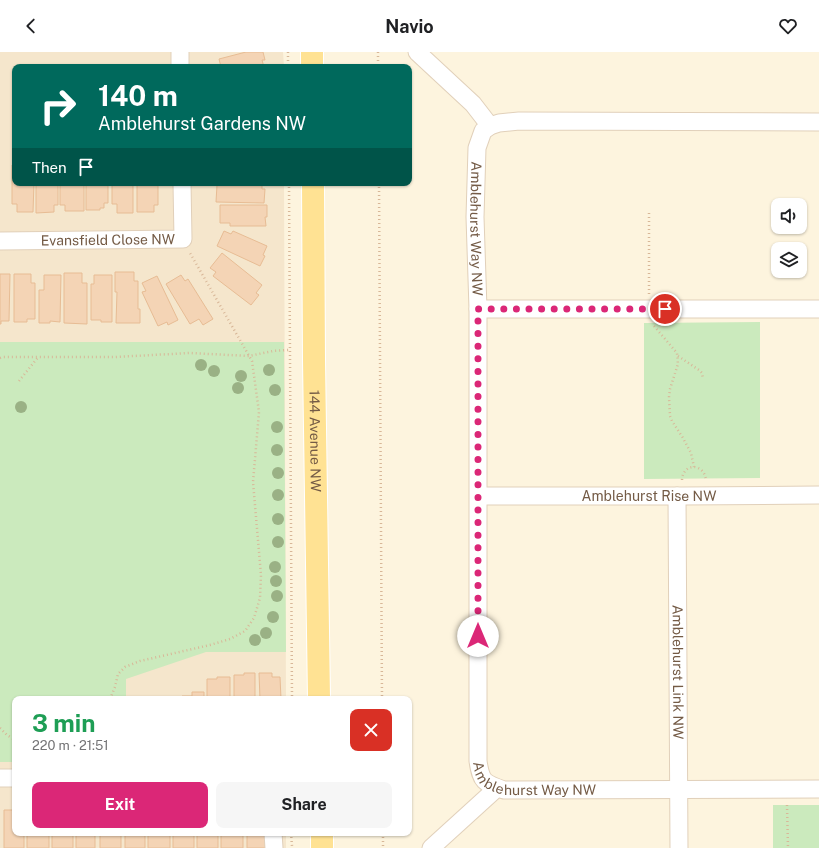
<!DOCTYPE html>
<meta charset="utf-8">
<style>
body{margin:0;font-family:"Public Sans",sans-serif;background:#f6f6f6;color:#202124;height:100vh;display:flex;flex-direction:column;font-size:15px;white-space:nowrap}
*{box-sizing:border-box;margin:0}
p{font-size:13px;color:#757577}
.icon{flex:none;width:22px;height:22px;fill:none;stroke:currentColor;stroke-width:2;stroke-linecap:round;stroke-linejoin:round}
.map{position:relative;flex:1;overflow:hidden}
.details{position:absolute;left:12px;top:644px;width:400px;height:140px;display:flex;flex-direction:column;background:#fff;border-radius:8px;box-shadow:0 1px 3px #0004}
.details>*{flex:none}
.hud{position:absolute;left:12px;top:12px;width:400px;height:122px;border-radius:8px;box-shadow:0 1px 3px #0004;background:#00695c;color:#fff;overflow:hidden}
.tools{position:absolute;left:771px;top:146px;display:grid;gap:8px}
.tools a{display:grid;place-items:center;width:36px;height:36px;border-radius:8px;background:#fff;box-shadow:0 1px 3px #0004;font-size:20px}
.pin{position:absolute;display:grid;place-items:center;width:34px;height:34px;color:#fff;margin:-17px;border:2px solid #fff;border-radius:50%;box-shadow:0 1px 4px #0007}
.me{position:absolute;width:44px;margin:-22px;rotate:0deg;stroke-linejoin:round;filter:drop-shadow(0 0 3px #0008)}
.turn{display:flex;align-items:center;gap:14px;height:84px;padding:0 20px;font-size:18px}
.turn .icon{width:52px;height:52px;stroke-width:2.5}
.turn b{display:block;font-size:28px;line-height:34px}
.then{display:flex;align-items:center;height:38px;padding:0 20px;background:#0003;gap:8px;font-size:15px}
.round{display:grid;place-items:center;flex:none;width:42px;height:42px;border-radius:8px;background:#f6f6f6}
.summary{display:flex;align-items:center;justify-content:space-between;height:68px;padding:0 20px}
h1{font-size:24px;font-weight:700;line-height:30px;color:#1e9e55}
.cta{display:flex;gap:8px;margin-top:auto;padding:8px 20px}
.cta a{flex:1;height:46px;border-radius:8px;background:#db2777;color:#fff;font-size:16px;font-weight:700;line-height:46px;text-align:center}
.cta a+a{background:#f6f6f6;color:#202124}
header{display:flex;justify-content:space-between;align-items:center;height:52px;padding:0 20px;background:#fff;font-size:18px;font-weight:700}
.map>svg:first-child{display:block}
.residential{fill:#f5e6cc}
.green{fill:#cbeabd}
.building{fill:#f4d4b5;stroke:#e7bc94}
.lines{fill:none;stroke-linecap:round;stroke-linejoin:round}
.minor-casing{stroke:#e1d0ba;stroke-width:19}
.major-casing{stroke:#fff;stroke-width:24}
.path{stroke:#d8b798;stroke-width:2.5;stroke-dasharray:1 3;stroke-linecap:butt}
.minor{stroke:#fff;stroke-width:17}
.major{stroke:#ffe293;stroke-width:22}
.tree{fill:#9ab185}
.route{stroke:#db2777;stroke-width:7;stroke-dasharray:0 12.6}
.labels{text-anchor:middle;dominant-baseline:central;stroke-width:3.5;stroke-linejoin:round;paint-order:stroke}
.street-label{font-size:14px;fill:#745b46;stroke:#fff7e5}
</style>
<header><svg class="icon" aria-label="back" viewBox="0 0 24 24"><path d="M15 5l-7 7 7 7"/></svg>Navio<svg class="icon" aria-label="heart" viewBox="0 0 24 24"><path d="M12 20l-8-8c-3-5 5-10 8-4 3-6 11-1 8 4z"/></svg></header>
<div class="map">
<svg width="819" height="796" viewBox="0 0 819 796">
<rect width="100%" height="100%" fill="#fdf4de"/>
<!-- residential -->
<path class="residential" d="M0,0h283l1,15h-269v116h269l2,516h-271v134h271v15h-286z"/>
<!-- green -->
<path class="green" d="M760,270v156l-116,1v-156z
M0,290h284l2,310h-80l-80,27v20h-111v63h-15z
M773,753h46v43h-46z"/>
<!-- building -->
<path class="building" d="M246,0h17l2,8h-3l2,7h-43l-2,-8z
M13,31h2v40h-2z
M12,113h3v18h19l-1,29h-16v-8h-5z
M36,131h22v22h-4v7l-18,1z
M60,131h24v28h-19v-6h-5z
M86,131h22v20h-4v5h-4v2h-14z
M112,131h21v30h-16v-9h-5z
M137,131h21v22h-4v7h-17z
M224,131h38v6h3l-1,14 -48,-1 1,-17h7z
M220,153h47v12h-2l1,9h-36v-3h-10z
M224,179l7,3 2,-3 34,15 -4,9 2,1 -5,10 -43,-20z
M222,201l40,32 -6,8 3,2 -8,10 -38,-29 3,-4 -6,-4z
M115,220h19v9h4v28h2v14h-24l1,-31h-2z
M64,221h18v10h5v41l-23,-1z
M0,222h10l-1,47h-8v3h-1z
M14,222h17v9h4v36h-8v3h-13z
M44,223h17l-1,47 -10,-1v2h-11v-33h5z
M94,223h18v47h-11v-2h-10v-36h3z
M181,223l4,6 3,-2 25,40 -10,6 -4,-6 -9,5 -24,-40z
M157,224l21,44 -10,5 -1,-3 -9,4 -16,-34 4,-1 -4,-8z
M244,621h11v26h-21v-24h10z
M259,621h13v4h8l1,22h-21z
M217,625h13v22h-23v-20h10z
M192,640h12v7h-22v-3h10z
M4,758h11v23h9v15h-20z
M27,781h22v15h-22z
M52,781h21v15h-21z
M76,781h19v15h-19z
M100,781h21v15h-21z
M125,781h20v15h-20z
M148,781h22v15h-22z
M173,781h21v15h-21z
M197,781h21v15h-21z
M221,781h22v15h-22z
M245,781h22v15h-20v-13h-2z"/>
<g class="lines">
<!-- minor casing -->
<g class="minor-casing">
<g id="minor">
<path d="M180,0v15"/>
<path d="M417,0l56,52 17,22"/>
<path id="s1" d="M819,70l-300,-1 -20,2 -9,3 -7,5 -6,17 -2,69 3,92v452c3,21 6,22 26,29l315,-1"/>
<path id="s2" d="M0,189l183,-2 -1,-56"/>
<path d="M478,257h341"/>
<path id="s3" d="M479,444h203l137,-1"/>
<path id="s4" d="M677,444l2,352"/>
<path d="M0,726h15"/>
<path d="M273,781l1,15"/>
<path d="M431,796l66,-60"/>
</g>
</g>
<!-- major casing -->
<g class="major-casing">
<g id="major">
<path d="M312,0v15"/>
<path id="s5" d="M313,131l1,177 5,339"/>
<path d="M322,781v15"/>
</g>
</g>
<!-- path -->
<path class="path" d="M288,0v15
M378,0v15
M289,131l3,516
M379,131l3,516
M649,161v81
M654,274l23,27 1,11 -8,25 -1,8 1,19 2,5 11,17 8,15 3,14
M678,304l21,14 3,3 1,6
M0,306l3,-1h112l75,-4 59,3 24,-5 16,-1
M19,329l20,-25
M682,428c1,-18 23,-17 24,1
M110,647l5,-12 3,-13 7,-7 15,-6 70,-16 20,-6 15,-8 9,-13 6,-20 1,-23 -8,-93 6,-70 -7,-51 -62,-108
M0,676l7,7 8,5
M787,753l1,43
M291,781l1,13
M383,781v15"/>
<!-- minor -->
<use href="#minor" class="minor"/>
<!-- major -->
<use href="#major" class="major"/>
</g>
<!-- trees -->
<g class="tree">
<circle cx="201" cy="313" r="6"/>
<circle cx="269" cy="318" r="6"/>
<circle cx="214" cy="319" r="6"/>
<circle cx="241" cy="324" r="6"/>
<circle cx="238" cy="336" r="6"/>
<circle cx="275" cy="338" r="6"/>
<circle cx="21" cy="355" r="6"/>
<circle cx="277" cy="375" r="6"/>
<circle cx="277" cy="398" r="6"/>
<circle cx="278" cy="421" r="6"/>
<circle cx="278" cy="443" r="6"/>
<circle cx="278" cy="467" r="6"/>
<circle cx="278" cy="490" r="6"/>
<circle cx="275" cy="515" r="6"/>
<circle cx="276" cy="529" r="6"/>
<circle cx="277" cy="544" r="6"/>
<circle cx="273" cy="565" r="6"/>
<circle cx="266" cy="581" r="6"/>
<circle cx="255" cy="588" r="6"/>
</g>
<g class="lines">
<!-- route -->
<path class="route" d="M478,584v-327h187"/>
</g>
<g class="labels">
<!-- street labels -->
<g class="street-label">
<text stroke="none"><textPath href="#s1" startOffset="437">Amblehurst Way NW</textPath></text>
<text stroke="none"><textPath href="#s2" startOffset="108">Evansfield Close NW</textPath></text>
<text stroke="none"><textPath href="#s5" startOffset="258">144 Avenue NW</textPath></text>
<text stroke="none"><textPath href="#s3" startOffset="170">Amblehurst Rise NW</textPath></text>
<text stroke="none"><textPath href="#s4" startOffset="176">Amblehurst Link NW</textPath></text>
<text stroke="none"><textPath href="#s1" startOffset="1037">Amblehurst Way NW</textPath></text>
</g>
</g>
</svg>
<div class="tools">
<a><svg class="icon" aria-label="sound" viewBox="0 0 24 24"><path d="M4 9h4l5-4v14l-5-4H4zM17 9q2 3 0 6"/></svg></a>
<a><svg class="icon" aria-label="layers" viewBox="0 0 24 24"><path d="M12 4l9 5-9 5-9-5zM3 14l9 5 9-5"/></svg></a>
</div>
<div class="pin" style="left:665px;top:257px;background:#d93025"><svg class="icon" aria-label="arrive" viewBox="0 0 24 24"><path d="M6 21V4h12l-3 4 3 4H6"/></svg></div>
<svg class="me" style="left:478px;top:584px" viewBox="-20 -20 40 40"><circle r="19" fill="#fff"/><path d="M0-13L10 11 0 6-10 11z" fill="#db2777"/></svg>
<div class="hud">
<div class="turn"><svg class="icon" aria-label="right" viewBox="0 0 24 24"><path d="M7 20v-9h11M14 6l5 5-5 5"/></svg><div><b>140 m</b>Amblehurst Gardens NW</div></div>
<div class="then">Then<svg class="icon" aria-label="arrive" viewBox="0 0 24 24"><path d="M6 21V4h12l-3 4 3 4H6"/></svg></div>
</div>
<section class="details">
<div class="summary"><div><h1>3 min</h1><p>220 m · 21:51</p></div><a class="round" style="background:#d93025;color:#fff"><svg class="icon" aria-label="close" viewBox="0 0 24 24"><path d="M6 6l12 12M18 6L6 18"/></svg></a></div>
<div class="cta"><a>Exit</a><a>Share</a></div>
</section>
</div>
